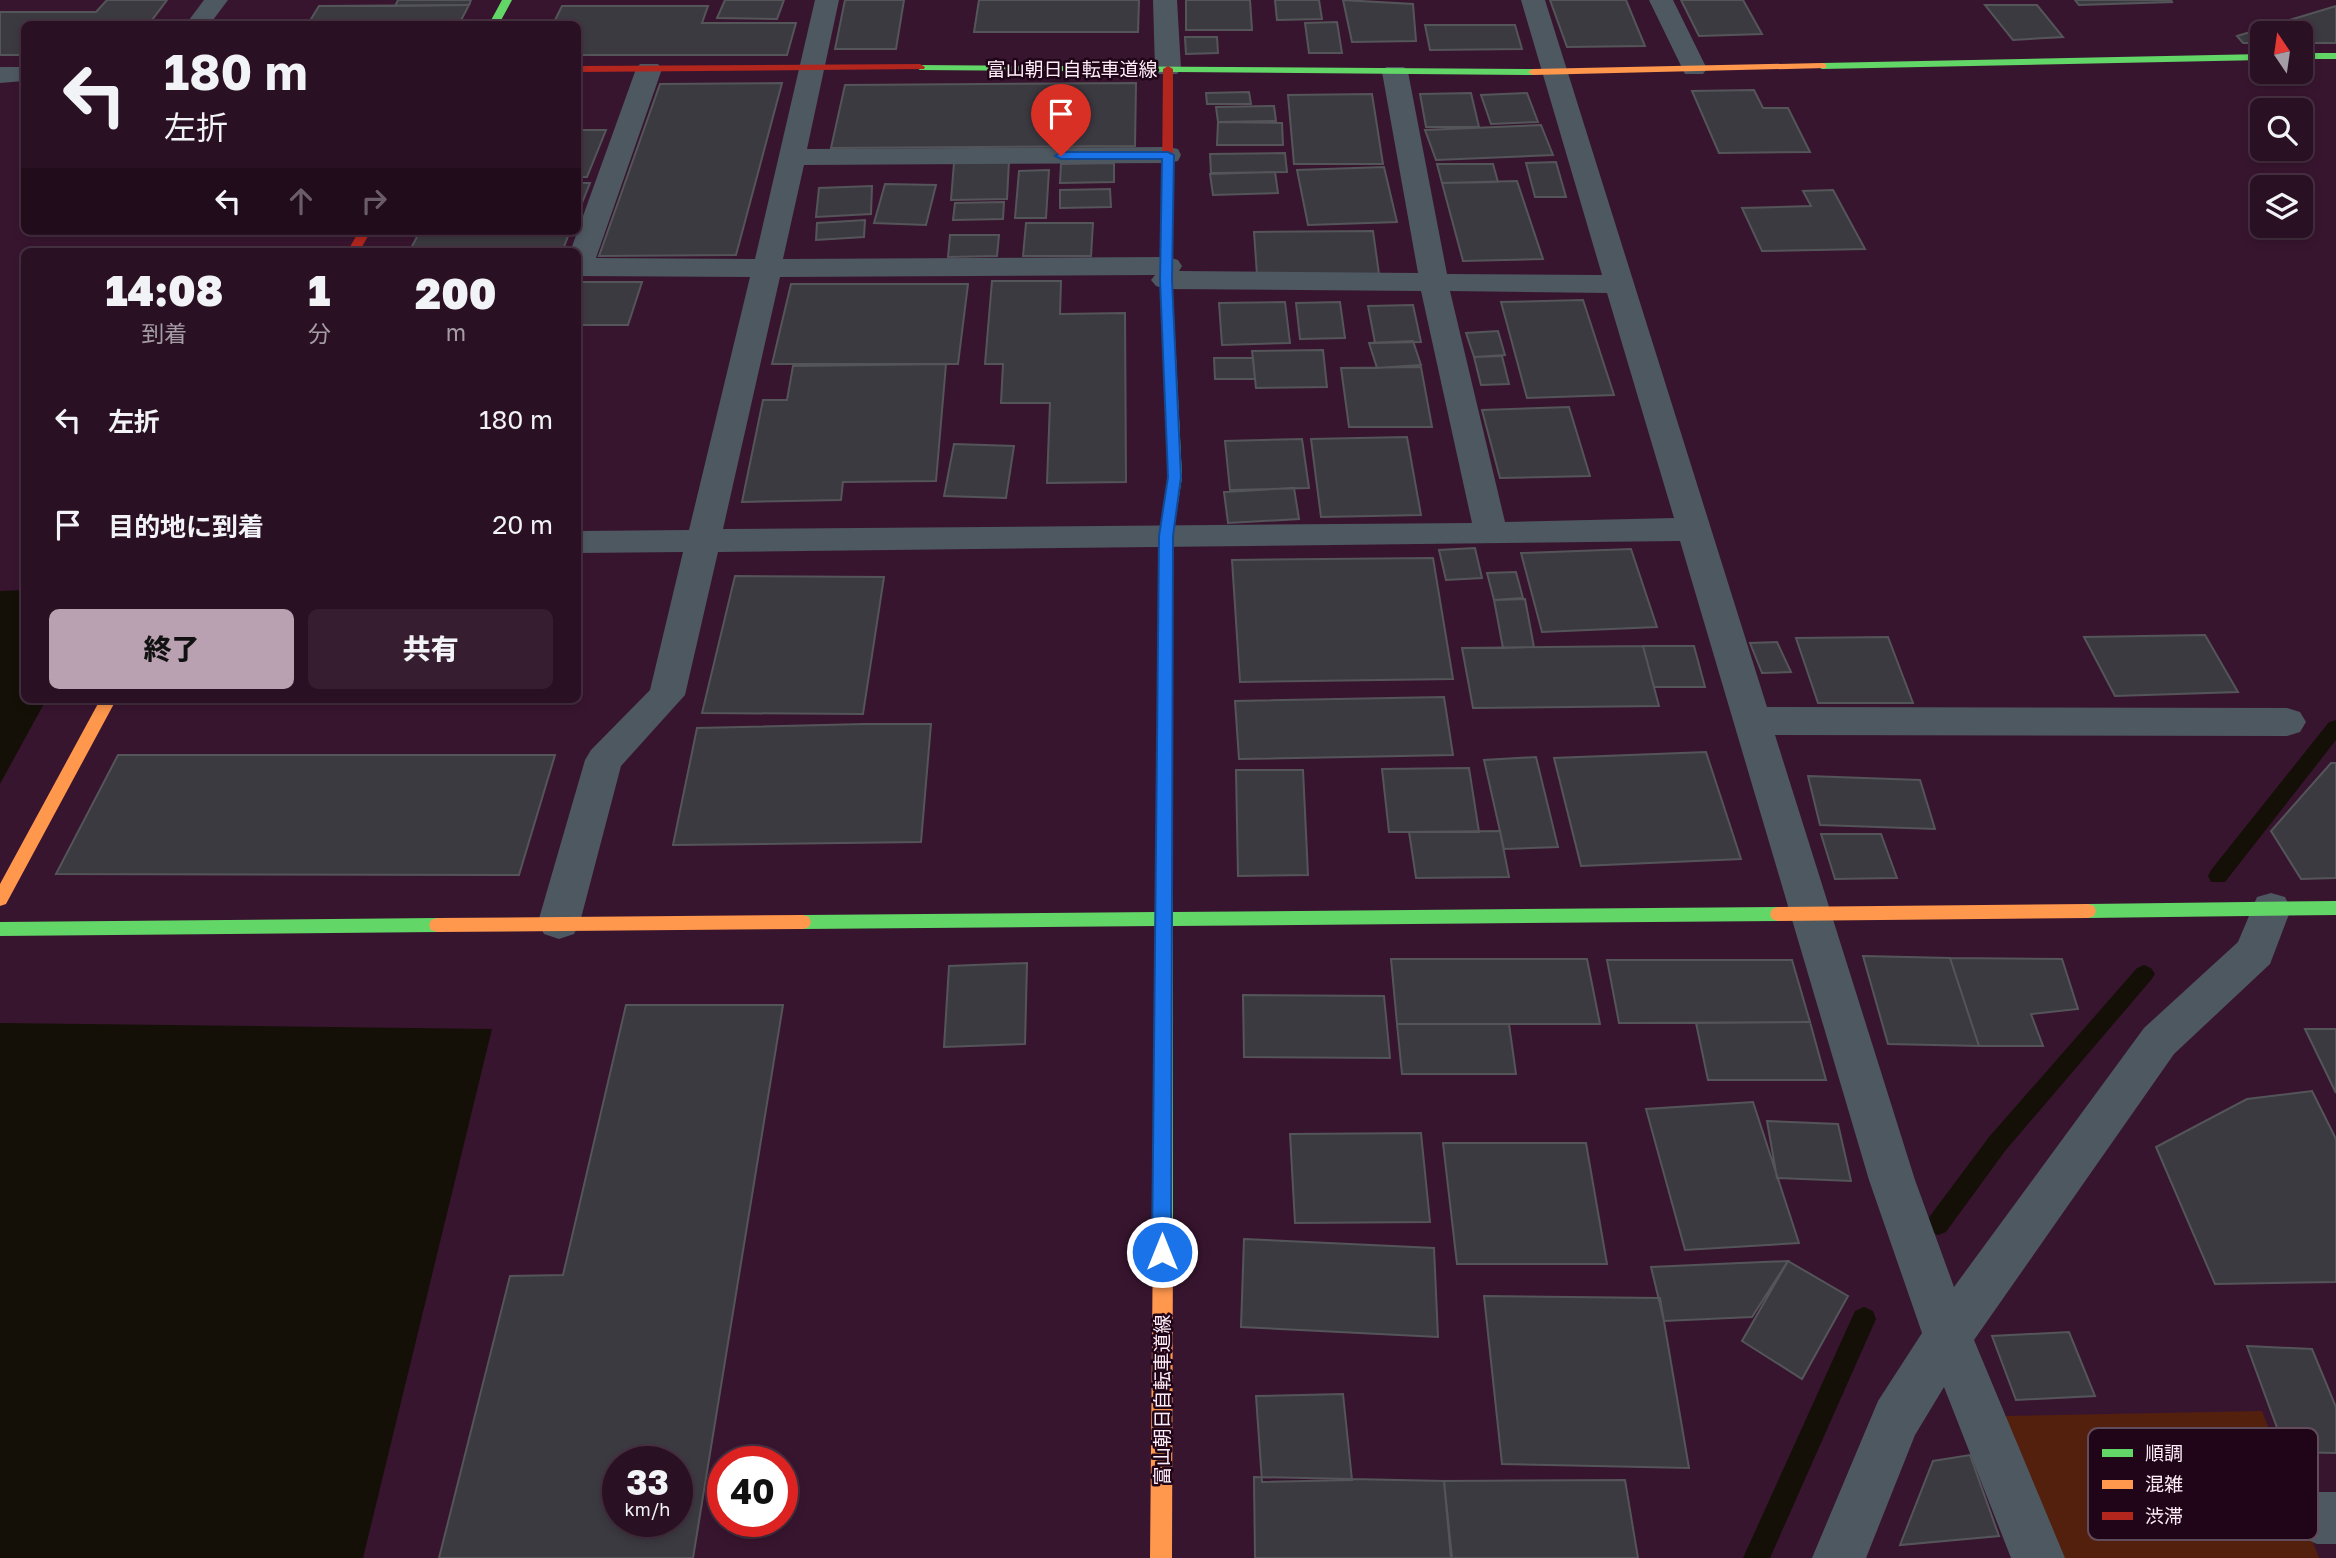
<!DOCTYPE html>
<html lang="ja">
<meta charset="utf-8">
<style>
body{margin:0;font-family:"Golos Text","Noto Sans JP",sans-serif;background:#361e30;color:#f1f3f6;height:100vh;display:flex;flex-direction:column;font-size:26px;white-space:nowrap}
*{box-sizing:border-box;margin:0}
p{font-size:23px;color:#a59da6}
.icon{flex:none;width:38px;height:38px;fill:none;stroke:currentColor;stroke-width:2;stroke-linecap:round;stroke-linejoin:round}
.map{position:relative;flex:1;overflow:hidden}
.panel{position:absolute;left:21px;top:248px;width:560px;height:455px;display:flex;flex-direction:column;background:#2a1023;border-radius:10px;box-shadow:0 4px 10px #0003,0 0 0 2px #463041}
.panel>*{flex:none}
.banner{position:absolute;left:21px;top:21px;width:560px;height:214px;border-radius:10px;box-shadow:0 4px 10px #0003,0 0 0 2px #463041;background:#2a1023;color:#f1f3f6;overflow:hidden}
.needle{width:46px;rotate:347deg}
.tools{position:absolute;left:2250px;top:21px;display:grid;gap:14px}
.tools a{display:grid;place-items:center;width:63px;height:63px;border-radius:10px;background:#2a1023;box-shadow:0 4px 10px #0003,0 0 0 2px #463041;font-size:35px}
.speed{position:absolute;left:602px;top:1446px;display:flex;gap:14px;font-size:35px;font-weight:700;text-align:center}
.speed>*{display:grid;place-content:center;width:91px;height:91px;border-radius:50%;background:#2a1023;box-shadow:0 4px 10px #0003,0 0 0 2px #463041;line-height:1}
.speed small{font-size:18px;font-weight:400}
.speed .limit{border:10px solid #d22;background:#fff;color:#111}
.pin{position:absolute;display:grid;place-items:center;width:60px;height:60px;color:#fff;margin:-72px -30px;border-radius:50% 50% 50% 0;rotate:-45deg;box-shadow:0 0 7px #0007}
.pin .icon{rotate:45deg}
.me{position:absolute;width:77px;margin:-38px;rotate:0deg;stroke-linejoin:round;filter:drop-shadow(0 0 5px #0008)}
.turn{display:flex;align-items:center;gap:24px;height:147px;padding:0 28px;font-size:32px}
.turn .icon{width:91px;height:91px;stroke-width:2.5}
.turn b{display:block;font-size:49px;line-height:60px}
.lanes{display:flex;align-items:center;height:66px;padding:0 28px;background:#0003;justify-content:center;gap:35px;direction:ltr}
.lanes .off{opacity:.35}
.eta{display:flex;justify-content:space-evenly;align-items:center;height:119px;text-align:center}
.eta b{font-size:42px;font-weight:800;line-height:49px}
.action{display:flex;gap:14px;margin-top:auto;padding:14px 28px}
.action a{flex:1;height:80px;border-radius:10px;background:#b9a1b1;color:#111;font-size:28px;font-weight:800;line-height:80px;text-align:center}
.action a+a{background:#361e30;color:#f1f3f6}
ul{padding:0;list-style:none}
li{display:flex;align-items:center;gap:21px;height:105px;padding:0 28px}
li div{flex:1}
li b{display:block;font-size:26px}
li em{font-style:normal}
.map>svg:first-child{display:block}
.green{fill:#54200e}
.water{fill:#151007}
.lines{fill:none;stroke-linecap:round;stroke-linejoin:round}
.stream{fill:#151007;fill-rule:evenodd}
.building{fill:#3c3a41;stroke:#545559;stroke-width:2;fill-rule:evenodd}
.street{fill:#4e5861;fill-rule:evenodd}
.fast{fill:#63d668;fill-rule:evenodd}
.slow{fill:#ff974d;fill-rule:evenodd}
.jam{fill:#b3261e;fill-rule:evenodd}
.route{fill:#1a73e8;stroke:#114b97;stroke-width:2}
.labels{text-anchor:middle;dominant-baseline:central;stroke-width:5;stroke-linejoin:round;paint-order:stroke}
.street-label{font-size:19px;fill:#feedf7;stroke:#1f0517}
.key{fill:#1f0517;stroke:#624b5a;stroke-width:2}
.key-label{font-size:19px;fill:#feedf7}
</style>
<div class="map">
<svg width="2336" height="1558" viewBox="0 0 2336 1558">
<rect width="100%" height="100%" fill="#38152f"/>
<!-- green -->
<path class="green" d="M2262,1411l57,147h-258l-57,-142z"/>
<!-- water -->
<path class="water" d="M24,590v110h22l-46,84v-193z
M0,1023l492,6 -129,529h-363z"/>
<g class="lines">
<!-- stream -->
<path class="stream" d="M2336,720v20l-111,142h-14l-3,-6 3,-6 118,-148z
M2144,965l7,3 4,6 -4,6 -146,171 -59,81 -8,3 -8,-3 -4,-8 4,-8 59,-79 148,-169z
M1864,1307l9,4 3,8 -106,239h-27l112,-247z"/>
</g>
<!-- building -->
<path class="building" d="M107,0h60l-18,24h-125v31h-24v-43h96z
M398,0h73l-2,5 -74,1z
M725,0h59l-7,19 -60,-1z
M845,0h59l-8,49h-61z
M979,0h160l-1,32h-164z
M1186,0h64l2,30h-66z
M1275,0h44l3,19 -45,1z
M1343,0l70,4 3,37 -64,1z
M1550,0h76l19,46 -78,1z
M1681,0h62l19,34 -63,2z
M2075,0h96l1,2 -93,3z
M469,5l-10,19h-151l11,-18z
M1985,5h52l26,32 -50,3z
M562,6h146l-6,17h94l-9,32h-209v-31h-25z
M2336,6v37h-35v-10h-38v10h-20l-6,-7z
M1337,22l5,31h-33l-4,-30z
M1425,25h90l7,24 -92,1z
M1185,37h32l1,16 -32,1z
M782,83l-46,172 -137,1 61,-172z
M1136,83l-1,63 -304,2 14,-63z
M1754,90l9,18h25l22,44 -91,1 -27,-62z
M1249,92l2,12h-44l-1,-11z
M1471,93l8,34h-53l-6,-33z
M1527,93l11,29 -47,2 -10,-29z
M1372,94l11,70h-89l-6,-69z
M1274,106l2,15 -58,1 -2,-15z
M1218,122l64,1 1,22h-66z
M1541,125l12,30 -117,5 -11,-30z
M578,130h28l-19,47h-9z
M1285,153l2,19 -76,1 -1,-19z
M1009,161l-2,38 -56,1 3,-37z
M1556,162l10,35h-31l-9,-34z
M1114,163v19l-54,1 1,-19z
M1437,164h56l5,18 -56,1z
M1384,167l13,55 -89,3 -11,-55z
M1049,170l-3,48h-31l4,-47z
M1275,172l3,21 -65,2 -3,-21z
M1517,181l26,78 -80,2 -21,-78z
M578,183h12l-12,30z
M885,184l51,1 -10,40 -52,-2z
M872,186l-1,28 -55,3 3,-29z
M1110,189l1,18 -51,1v-18z
M1833,190l32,59 -103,2 -20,-43 69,-2 -8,-15z
M1004,202l-1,17 -50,1 2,-17z
M865,220l-1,17 -48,3 1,-17z
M1026,223h67l-2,33h-68z
M420,231h150l-8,21h-153z
M1373,231l6,43 -122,1 -3,-43z
M950,235h49l-2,21 -49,1z
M992,281h69l-1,33 65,-1 1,169 -79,1 3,-80h-49l2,-39h-18z
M578,282h64l-14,43h-50z
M791,284h177l-10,80h-186z
M1583,300l31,95 -87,3 -26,-96z
M1285,302l5,41 -68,2 -3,-42z
M1340,302l5,36 -45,1 -4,-36z
M1413,305l8,37 -46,1 -7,-37z
M1498,331l7,24 -31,2 -8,-24z
M1413,341l8,24 -44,3 -8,-25z
M1323,350l4,37 -71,1 -4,-37z
M1502,356l7,28 -28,1 -7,-28z
M1214,358h39l2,21h-40z
M946,364l-10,117 -93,1 -2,18 -99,2 21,-102h24l6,-34z
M1421,367l11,60h-83l-8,-59z
M1569,407l21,69 -90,2 -18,-68z
M1407,437l14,78 -100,2 -10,-78z
M1302,439l7,49 -79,2 -5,-49z
M954,444l60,2 -8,52 -62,-2z
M1294,488l5,31 -71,4 -4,-31z
M1475,548l7,30 -36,2 -7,-30z
M1631,549l26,78 -115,5 -21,-79z
M1433,558l20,121 -213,3 -8,-122z
M1516,572l7,26 -29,2 -7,-27z
M735,576l149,1 -21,137 -161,-1z
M1525,599l9,48 -31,1 -9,-48z
M2205,635l33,57 -123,4 -31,-59z
M1888,637l25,66h-95l-22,-65z
M1777,642l14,30 -29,1 -12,-30z
M1643,646h51l11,41h-51z
M1643,646l16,60 -186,2 -11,-60z
M1444,697l9,58 -214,4 -4,-58z
M864,724h67l-10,118 -248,3 24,-117z
M1706,752l35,107 -160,7 -27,-108z
M118,755h437l-36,120 -463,-1z
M1536,757l22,90 -54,2 -20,-89z
M2331,763h5v115l-35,1 -30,-48z
M1469,768l10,64h-90l-7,-63z
M1236,770h67l5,105 -70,1z
M1808,776l112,4 15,49 -115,-4z
M1500,831l9,46 -93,1 -7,-46z
M1821,834h60l16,44 -62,1z
M1863,956l87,2 29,88 -91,-2z
M1950,958l112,1 16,50 -47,5 12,32h-64z
M1391,959h196l13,65h-203z
M1607,960h185l18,62 -191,1z
M1027,963l-2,81 -81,3 5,-81z
M1243,995l141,1 6,62 -146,-1z
M626,1005h157l-90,553h-254l71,-282 53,-1zM618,1461h59v60h-59z
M1810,1022l16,58h-118l-12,-57z
M1397,1024h112l7,50h-114z
M2305,1029h31v64z
M2312,1091l24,48v143l-121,2 -59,-137 91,-48z
M1753,1102l46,141 -114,7 -39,-141z
M1767,1121l71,3 13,57 -74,-3z
M1421,1133l9,89 -135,1 -5,-89z
M1443,1143h143l21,121h-150z
M1244,1239l190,9 4,89 -197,-10z
M1788,1261l60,35 -46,83 -60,-38z
M1788,1261l-36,56 -88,4 -13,-54z
M1484,1296l176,2 29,170 -187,-4z
M2069,1332l26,64 -79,4 -24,-64z
M2247,1346l65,3 24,58v46l-50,-1z
M1343,1394l9,86 -90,2 -6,-86z
M1970,1455l29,81 -99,9 33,-84z
M1254,1477l190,4 7,77h-196z
M1625,1480l13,78h-186l-8,-77z"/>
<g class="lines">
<!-- street -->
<path class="street" d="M204,0h24l-18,24h-24z
M815,0h24l-32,149 361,-2 10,2 3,6 -3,6 -10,2 -364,2 -21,94 385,-2 10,3 4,6 -3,5 239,2 -36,-201 4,-5h18l4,5 39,202 155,1 -81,-275h24l222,707 520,1 13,4 6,10 -6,10 -13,4 -512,-1 140,445 39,107 190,-259 94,-86 19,-45 14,-4 14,4 6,12 -21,55 -96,90 -200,286 91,218h-54l-67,-171 -29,48 -49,123h-54l66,-157 44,-68 -53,-153 -189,-639 -962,11 -33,143 -64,71 -41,156 -6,12 -15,5 -15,-5 -6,-12 47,-162 6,-10 59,-60 33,-138 -105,1v-22l111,-1 61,-253 -172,-1v-24h-8l66,-183 4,-5h18l4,5 -66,189 159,1zM1155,275l-4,5 5,6 10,3 255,2 51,232 -749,6 57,-252zM1450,291l157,2 67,225 -169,4z
M1153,0h24l4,69 -4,5h-18l-4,-5z
M1649,0h24l34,69 -4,5h-18z
M0,67h24v14l-24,2z
M2317,1492h19v52h-19l-18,-8 -8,-18 8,-18z"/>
<!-- fast -->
<path class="fast" d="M502,0h10l-13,24h-10z
M2301,53h35v6h-35z
M2263,54v6l-441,9 -5,-3 5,-3z
M916,65l617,4 5,3 -5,3 -613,-5 -5,-3z
M1167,293l6,4 9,180 -9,58v377l605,-5 6,2 2,5 -2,5 -6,2 -605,5v306l-3,6 -7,3 -7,-3 -3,-6 3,-306 -353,3 -6,-2 -2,-5 2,-5 6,-2 353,-3 3,-377 9,-58 -7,-180z
M2336,901v14l-248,3 -6,-2 -2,-5 2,-5 6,-2z
M437,918l6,2 2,5 -2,5 -6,2 -437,4v-14z"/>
<!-- slow -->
<path class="slow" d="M1822,63l4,1v4l-293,7 -5,-3 5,-3z
M100,700h16l-110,204 -6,2v-22z
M2088,904l6,2 2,5 -2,5 -6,2 -310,3 -6,-2 -2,-5 2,-5 6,-2z
M803,915l6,2 2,5 -2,5 -6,2 -366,3 -6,-2 -2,-5 2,-5 6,-2z
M1163,1223l7,3 3,6 -1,326h-22l3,-326 3,-6z"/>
<!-- jam -->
<path class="jam" d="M920,64l5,3 -1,2 -346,3v-6z
M1168,66l5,3v228l-6,4 -6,-4 2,-228z
M359,231h12l-12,21h-12z"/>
</g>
<!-- route -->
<path class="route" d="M1168,152l6,3 -2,125 9,197 -8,59 -2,716 -2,6 -7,3 -7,-3 -3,-6 7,-716 9,-59 -8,-197 2,-121h-101l-6,-3 6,-4z"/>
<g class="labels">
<!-- street labels -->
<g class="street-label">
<text x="1072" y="68">富山朝日自転車道線</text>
<text transform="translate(1161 1400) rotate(-90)">富山朝日自転車道線</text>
</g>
</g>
<!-- legend -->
<rect x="2088" y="1428" width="230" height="112" rx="10" class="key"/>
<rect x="2102" y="1449" width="31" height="8" fill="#63d668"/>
<rect x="2102" y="1480" width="31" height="9" fill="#ff974d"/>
<rect x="2102" y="1512" width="31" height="8" fill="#b3261e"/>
<g class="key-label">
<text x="2145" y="1460">順調</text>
<text x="2145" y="1491">混雑</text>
<text x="2145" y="1523">渋滞</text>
</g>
</svg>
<div class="tools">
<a><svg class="needle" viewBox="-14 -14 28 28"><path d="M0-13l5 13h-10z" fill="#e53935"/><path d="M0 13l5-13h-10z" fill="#a59da6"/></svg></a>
<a><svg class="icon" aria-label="search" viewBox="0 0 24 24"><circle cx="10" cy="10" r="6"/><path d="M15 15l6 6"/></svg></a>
<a><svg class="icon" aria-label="layers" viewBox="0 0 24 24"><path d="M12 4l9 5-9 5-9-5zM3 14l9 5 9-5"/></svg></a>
</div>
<div class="speed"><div>33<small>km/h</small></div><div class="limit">40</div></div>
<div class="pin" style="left:1061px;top:156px;background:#d93025"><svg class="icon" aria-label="arrive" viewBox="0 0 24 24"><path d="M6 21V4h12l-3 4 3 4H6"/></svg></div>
<svg class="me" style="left:1162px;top:1252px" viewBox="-20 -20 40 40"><circle r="17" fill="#1a73e8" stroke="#fff" stroke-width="3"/><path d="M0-11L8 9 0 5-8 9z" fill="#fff"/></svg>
<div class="banner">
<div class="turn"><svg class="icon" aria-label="left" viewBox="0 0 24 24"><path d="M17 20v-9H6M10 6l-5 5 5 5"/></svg><div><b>180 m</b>左折</div></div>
<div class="lanes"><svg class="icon" aria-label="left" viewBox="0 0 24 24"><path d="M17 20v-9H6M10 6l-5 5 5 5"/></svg><svg class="icon off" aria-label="ahead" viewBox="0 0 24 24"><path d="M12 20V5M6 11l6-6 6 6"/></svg><svg class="icon off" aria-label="right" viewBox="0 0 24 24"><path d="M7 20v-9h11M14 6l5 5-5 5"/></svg></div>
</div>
<section class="panel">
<div class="eta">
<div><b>14:08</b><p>到着</p></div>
<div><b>1</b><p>分</p></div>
<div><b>200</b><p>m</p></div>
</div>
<ul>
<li><svg class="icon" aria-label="left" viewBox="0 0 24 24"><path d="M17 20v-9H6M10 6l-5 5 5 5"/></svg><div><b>左折</b></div><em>180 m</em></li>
<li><svg class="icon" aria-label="arrive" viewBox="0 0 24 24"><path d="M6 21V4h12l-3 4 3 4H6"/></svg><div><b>目的地に到着</b></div><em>20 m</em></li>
</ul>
<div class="action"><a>終了</a><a>共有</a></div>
</section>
</div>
